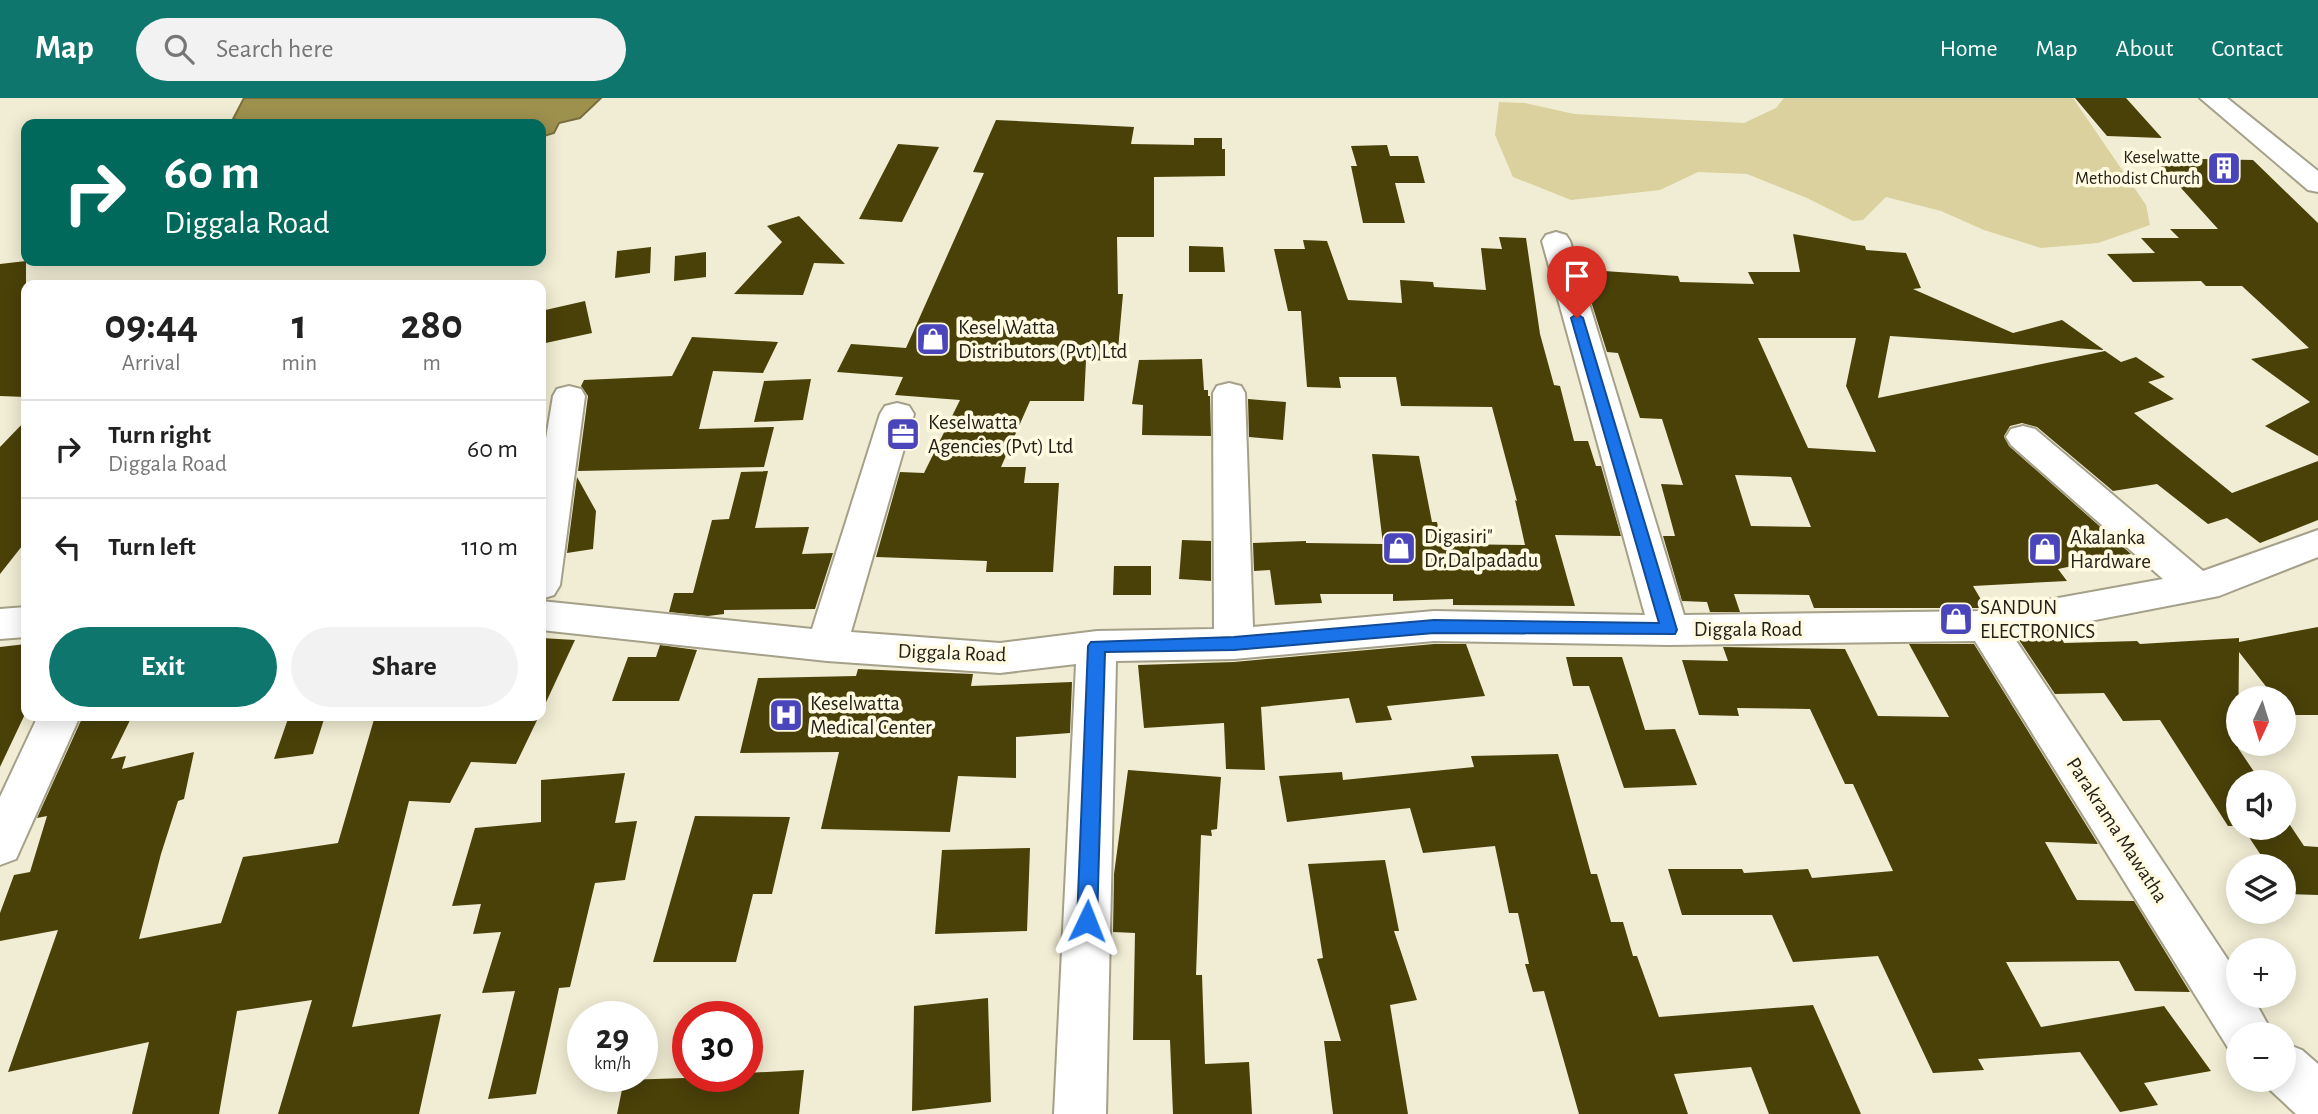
<!DOCTYPE html>
<meta charset="utf-8">
<style>
body{margin:0;font-family:"Alegreya Sans",sans-serif;background:#f2f2f2;color:#222;height:100vh;display:flex;flex-direction:column;font-size:26px;white-space:nowrap}
*{box-sizing:border-box;margin:0}
p{font-size:23px;color:#767676}
.icon{flex:none;width:38px;height:38px;fill:none;stroke:currentColor;stroke-width:2;stroke-linecap:round;stroke-linejoin:round}
.map{position:relative;flex:1;overflow:hidden}
.panel{position:absolute;left:21px;top:182px;width:525px;height:441px;display:flex;flex-direction:column;background:#fff;border-radius:14px;box-shadow:0 4px 18px #0003}
.panel>*{flex:none}
.top-card{position:absolute;left:21px;top:21px;width:525px;height:147px;border-radius:14px;box-shadow:0 4px 18px #0003;background:#00695c;color:#fff;overflow:hidden}
.needle{width:46px;rotate:184deg}
.fabs{position:absolute;left:2226px;top:588px;display:grid;gap:14px}
.fabs a{display:grid;place-items:center;width:70px;height:70px;border-radius:50%;background:#fff;box-shadow:0 4px 18px #0003;font-size:35px}
.speed{position:absolute;left:567px;top:903px;display:flex;gap:14px;font-size:35px;font-weight:700;text-align:center}
.speed>*{display:grid;place-content:center;width:91px;height:91px;border-radius:50%;background:#fff;box-shadow:0 4px 18px #0003;line-height:1}
.speed small{font-size:18px;font-weight:400}
.speed .limit{border:10px solid #d22;background:#fff;color:#111}
.pin{position:absolute;display:grid;place-items:center;width:60px;height:60px;color:#fff;margin:-72px -30px;border-radius:50% 50% 50% 0;rotate:-45deg;box-shadow:0 0 7px #0007}
.pin .icon{rotate:45deg}
.me{position:absolute;width:77px;margin:-38px;rotate:2deg;stroke-linejoin:round;filter:drop-shadow(0 0 5px #0008)}
.turn{display:flex;align-items:center;gap:24px;height:147px;padding:0 28px;font-size:32px}
.turn .icon{width:91px;height:91px;stroke-width:2.5}
.turn b{display:block;font-size:49px;line-height:60px}
.eta{display:flex;justify-content:space-evenly;align-items:center;height:119px;text-align:center}
.eta b{font-size:42px;font-weight:700;line-height:49px}
.cta{display:flex;gap:14px;margin-top:auto;padding:14px 28px}
.cta a{flex:1;height:80px;border-radius:42px;background:#0f766e;color:#fff;font-size:28px;font-weight:700;line-height:80px;text-align:center}
.cta a+a{background:#f2f2f2;color:#222}
ul{padding:0;list-style:none}
li{display:flex;align-items:center;gap:21px;height:98px;padding:0 28px;border-top:2px solid #e0e0e0}
li div{flex:1}
li b{display:block;font-size:26px}
li em{font-style:normal}
header{display:flex;align-items:center;gap:42px;box-sizing:border-box;height:98px;padding:0 35px;background:#0f766e;color:#fff}
header strong{font-size:33px}
nav{display:flex;gap:38px;margin-inline-start:auto;font-size:24px}
.search{width:490px;height:63px;background:#f2f2f2;display:flex;align-items:center;gap:18px;box-sizing:border-box;padding:0 24px;border-radius:38px;color:#767676;font-size:26px}
.map>svg:first-child{display:block}
.green{fill:#dad19e}
.water{fill:#9e914e;stroke:#796f3e;stroke-width:2}
.building{fill:#4a4109;fill-rule:evenodd}
.lines{fill:none;stroke-linecap:round;stroke-linejoin:round}
.minor-casing{stroke:#a4a089;stroke-width:4}
.minor{fill:#fff;fill-rule:evenodd}
.route{fill:#1a73e8;stroke:#114b97;stroke-width:2}
.labels{text-anchor:middle;dominant-baseline:central;stroke-width:7;stroke-linejoin:round;paint-order:stroke}
.far-poi-label{font-size:18px;fill:#232118;stroke:#fffae1;text-anchor:end}
.poi-label{font-size:21px;fill:#232118;stroke:#fffae1;text-anchor:start}
.street-label{font-size:21px;fill:#232118;stroke:#fffae1}
</style>
<header>
<strong>Map</strong>
<div class="search"><svg class="icon" aria-label="search" viewBox="0 0 24 24"><circle cx="10" cy="10" r="6"/><path d="M15 15l6 6"/></svg>Search here</div>
<nav><a>Home</a><a>Map</a><a>About</a><a>Contact</a></nav>
</header>
<div class="map">
<svg width="2318" height="1016" viewBox="0 0 2318 1016">
<rect width="100%" height="100%" fill="#f1edd4"/>
<!-- green -->
<path class="green" d="M1784,0h289l73,107 4,20 -52,18 -57,5 -57,-18 -43,-19 -55,-14 -23,23 -10,1 -46,-23 -60,-24 -49,-2 -38,18 -89,10 -58,-23 -18,-42 4,-33 26,1 49,11 170,9 32,-15z"/>
<!-- water -->
<path class="water" d="M244,0h357l-21,20 -21,5 -5,10 -13,4v-13h-285l-23,-5z"/>
<!-- building -->
<path class="building" d="M2075,0h51l36,40 -55,-2z
M996,22l138,7 -3,17 63,1v-7h28v11h3v27l-71,1v60h-37l1,57h5l-6,67 -31,-1 -2,41h-54l-29,66h25l-2,16h35l-6,89h-67l1,-11 -111,-4 24,-85 24,1 36,-73 -65,-5 8,-18 -66,-5 14,-28 55,4 78,-175 -11,-1z
M898,46l41,3 -37,75 -43,-3z
M1387,47l3,11h28l7,27h-30l10,40h-42l-12,-57h6l-6,-20z
M2154,60l99,2 65,63v233l-53,-30 45,-24 -59,-43 58,-11 -67,-62h-36l-5,-5 -68,1 -26,-28 48,-1 -14,-15h38l-9,-9h48z
M799,118l46,48 -31,-1 -11,32 -69,-1 48,-52 -15,-16z
M1793,136l72,12 1,4 40,3 15,35 -8,1 100,44 49,-13 42,30 -214,-14 -12,62 227,-47 16,11 15,-5 29,20 -17,5 26,17 -40,14 98,80 86,-32v59l-58,23 -33,-25 -19,6 -51,-40 -44,7 -76,-64 -15,-4 -12,3 -6,10 5,10 122,108 -73,15 9,12 -94,5 13,22h-172l-5,-13 -75,-1 6,18h-30l-3,-10 -25,-1 -19,-65h12l-14,-52 22,1 -21,-66 -22,-1 -22,-65 -11,-1 -23,-73h6l-1,-9 89,6 2,6 74,2 -6,-12h52zM1758,240h98l-10,48 30,66 -68,-4zM1735,377l56,2 20,50 -60,-1z
M1499,139l27,1 14,96 14,51 6,1 14,55h14l8,25h5l20,70 -66,-1 20,71 -122,-1v-6l-60,2v-7h-73l2,9 -47,2 -5,-35 -16,1 -1,-28 53,-2v2l77,1 -11,-90 47,2 13,66h5l4,22 84,1 -10,-45 2,1 -25,-94 -91,-1 -5,-29h-57l2,11 -34,-1 -6,-76h-13l-14,-62h31l-2,-9 24,1 21,59 54,3 -2,-23 33,2 1,5 52,3 -5,-42 21,1z
M1189,148l34,1 2,25h-36z
M651,149l-1,26 -35,5 2,-27z
M706,154v25l-32,4 1,-25z
M26,163v136l-26,-1v-132z
M585,203l7,32 -51,11v-33z
M692,239l86,5 -15,31 -50,-2 -14,58 75,-2 -10,40 -186,4 10,-75 -7,-10 3,-6 88,-4z
M1202,261l2,31h4v6h2l1,40 -69,-1 1,-30 -11,-1 7,-44z
M811,281l-8,41 -49,2 10,-41z
M1248,301l38,3 -3,38 -34,-3z
M26,322v121l-26,33v-127z
M768,373l-13,57 54,-1 -7,27 31,-1 -18,56 -91,1v4l-16,2 -39,-4 5,-19h19l19,-73 17,-1 12,-47z
M577,379l19,34 -3,38 -26,4z
M1182,442l29,1v40l-32,-2z
M1114,468h37v29h-38z
M2318,529v88h-30l-4,-5v-12h-9l-36,-46 -1,96 23,34h-23v44h-10l-68,-106 -37,1 -19,-28 -49,1 -36,-54 43,-1 2,4 73,-2 3,3 99,-6v4z
M541,540l34,2 -34,73z
M26,546v68l-26,55v-120z
M1434,546h32l19,52 -98,10 5,14 -36,3 -7,-25 -88,9 4,63 -39,-1 -2,-46 -80,5 -6,-63 96,-3z
M1909,546h65l124,200 -53,-2 32,58 57,1 56,91 -55,-1 -16,-30 -113,1 35,65 123,-21 47,65 -67,12 14,22 -38,7 -40,-60 -102,7 6,11 -51,3 -55,-117 -85,6 -21,-47h-90l-14,-46h74l2,4 64,-4 4,9 81,-7 -40,-87h-8l-35,-75 -73,-1 2,8 -40,-1 -17,-55 46,1 -5,-14 122,2 33,67 71,1z
M660,547l37,5 -18,51h-67l16,-44h28z
M1566,559h56l23,73 30,-1 22,56 -73,3 -35,-102h-16z
M858,571l115,5 -2,12 101,-4 -2,51 -54,4v41l-58,-2 -8,56 -129,-3 18,-77 -99,1 18,-75 98,-2z
M83,618h49l-21,43 15,-3 -4,13 72,-17 -10,47 -6,2 -17,53 -22,85 82,-16 22,-66 95,-14 37,-127h164l-23,48 -45,-2 -21,41 -41,-2 -57,226 89,-13 -22,100h-141l34,-114 -75,11 -18,103h-87l17,-72 -141,30 50,-142 -58,11v-28l14,-38 16,-3 17,-56 -10,2z
M289,618h36l-12,38 -39,5z
M1558,656l33,120h6l14,48h12l10,34h4l22,61 154,-12 48,109h-92l-18,-47 -77,7 14,40h-109l-35,-123 -11,1 -8,-28h4l-11,-51h-9l-14,-67 -72,7 -13,-45 -123,14 -8,-46 63,-4 1,8 131,-13 -3,-11z
M1128,672l93,7 -4,52 -6,1 1,6 -11,-1 -5,140h6l3,89 44,-2 3,52h-79l-3,-74h-37l2,-107 -22,-1 1,-58z
M625,675l-10,50 22,-2 -12,59 -30,3 -25,104 -11,1 -23,106 -48,5 27,-108 -33,2 19,-61 -28,2 8,-30 -29,2 23,-78 66,-6v-42z
M695,718l95,1 -18,77h-19l-17,68h-83z
M2284,718l20,30 14,1v48l-34,-1v-28h-16l-25,-38h41z
M1030,750l-3,83 -92,3 7,-84z
M1385,762l14,71h-5l23,69 -27,5 18,109h-75l-9,-73h17l-24,-82 6,-1 -15,-94z
M988,900l3,104 -79,9 2,-105z
M804,972l-5,44h-182l7,-34 123,-4v-3z"/>
<g class="lines">
<!-- minor casing -->
<g class="minor-casing">
<path id="minor" d="M2200,0h27l91,73v21l-10,-2z
M1556,134l10,3 4,6 114,374 302,-4 177,-32 -152,-134 -5,-8 5,-8 12,-3 12,3 168,142 115,-41v27l-99,39 -206,40 225,339v21h14l21,38h-35v20l-8,-3 -255,-410 -306,4 -235,-4 -200,18 -118,2 -10,453h-52l22,-450 -76,9 -173,-12 -286,-31v-29l271,28 68,-215 5,-8 12,-3 12,3 5,8 -63,218 149,11 97,-12 117,-2 -1,-236 4,-7 12,-3 12,3 4,7 8,234 181,-16 211,4 -103,-374 4,-6z
M569,288l12,3 4,7 -25,189 -6,10 -13,4v-130l12,-73 4,-7z
M26,509v30l-26,2v-30z
M38,618h42l-64,143 -16,6v-68z
M2284,945l18,7 16,14v50h-22l-30,-28 -3,-6h21z"/>
</g>
<!-- minor -->
<use href="#minor" class="minor"/>
</g>
<!-- route -->
<path class="route" d="M1577,216l6,4 94,312 -2,4 -241,-1 -200,17 -129,2 -8,269 -3,6 -7,3 -7,-3 -3,-6 11,-275 3,-4 143,-5 200,-17 225,3 -88,-305z"/>
<!-- icons -->
<defs>
<g id="building-square" transform="scale(1.75)"><rect x="-9" y="-9" width="18" height="18" rx="4" fill="#4b45bc" stroke="#fffae1"/><path d="M-4-6H4V6H1V3H-1V6H-4ZM-2.5-4.3h1.7v1.8h-1.7ZM.8-4.3h1.7v1.8H.8ZM-2.5-1h1.7V.8h-1.7ZM.8-1h1.7V.8H.8Z" fill="#fff"/></g>
<g id="shop-square" transform="scale(1.75)"><rect x="-9" y="-9" width="18" height="18" rx="4" fill="#4b45bc" stroke="#fffae1"/><path d="M-5-2.5h2.3a2.7 3.5 0 0 1 5.4 0H5L5.5 6h-11ZM-1.5-2.5h3a1.5 2.3 0 0 0-3 0Z" fill="#fff"/></g>
<g id="office-square" transform="scale(1.75)"><rect x="-9" y="-9" width="18" height="18" rx="4" fill="#4b45bc" stroke="#fffae1"/><path d="M-6-3h4V-5.5h4V-3h4V5H-6ZM-1-4.5V-3h2v-1.5ZM-6 0V1H6V0Z" fill="#fff"/></g>
<g id="hospital-square" transform="scale(1.75)"><rect x="-9" y="-9" width="18" height="18" rx="4" fill="#4b45bc" stroke="#fffae1"/><path d="M-5-5h3v3.5h4V-5h3V5h-3V1.5h-4V5h-3Z" fill="#fff"/></g>
</defs>
<g fill-rule="evenodd">
<use href="#building-square" x="2224" y="70"/>
<use href="#shop-square" x="933" y="241"/>
<use href="#office-square" x="903" y="336"/>
<use href="#shop-square" x="1399" y="450"/>
<use href="#shop-square" x="2045" y="451"/>
<use href="#shop-square" x="1956" y="521"/>
<use href="#hospital-square" x="786" y="617"/>
</g>
<g class="labels">
<!-- far-poi labels -->
<g class="far-poi-label">
<text x="2200" y="60">Keselwatte<tspan x="2200" dy="21">Methodist Church</tspan></text>
</g>
<!-- poi labels -->
<g class="poi-label">
<text x="958" y="229">Kesel Watta<tspan x="958" dy="24">Distributors (Pvt) Ltd</tspan></text>
<text x="928" y="324">Keselwatta<tspan x="928" dy="24">Agencies (Pvt) Ltd</tspan></text>
<text x="1424" y="438">Digasiri"<tspan x="1424" dy="24">Dr.Dalpadadu</tspan></text>
<text x="2070" y="439">Akalanka<tspan x="2070" dy="24">Hardware</tspan></text>
<text x="1980" y="509">SANDUN<tspan x="1980" dy="24">ELECTRONICS</tspan></text>
<text x="810" y="605">Keselwatta<tspan x="810" dy="24">Medical Center</tspan></text>
</g>
<!-- street labels -->
<g class="street-label">
<text x="1748" y="531">Diggala Road</text>
<text transform="translate(952 555) rotate(2)">Diggala Road</text>
<text transform="translate(2117 732) rotate(57)">Parakrama Mawatha</text>
</g>
</g>
</svg>
<div class="fabs">
<a><svg class="needle" viewBox="-14 -14 28 28"><path d="M0-13l5 13h-10z" fill="#e53935"/><path d="M0 13l5-13h-10z" fill="#767676"/></svg></a>
<a><svg class="icon" aria-label="sound" viewBox="0 0 24 24"><path d="M4 9h4l5-4v14l-5-4H4zM17 9q2 3 0 6"/></svg></a>
<a><svg class="icon" aria-label="layers" viewBox="0 0 24 24"><path d="M12 4l9 5-9 5-9-5zM3 14l9 5 9-5"/></svg></a>
<a>+</a>
<a>−</a>
</div>
<div class="speed"><div>29<small>km/h</small></div><div class="limit">30</div></div>
<div class="pin" style="left:1577px;top:220px;background:#d93025"><svg class="icon" aria-label="arrive" viewBox="0 0 24 24"><path d="M6 21V4h12l-3 4 3 4H6"/></svg></div>
<svg class="me" style="left:1087px;top:823px" viewBox="-20 -20 40 40"><path d="M0-17L14 15 0 8-14 15z" fill="#1a73e8" stroke="#fff" stroke-width="4"/></svg>
<div class="top-card">
<div class="turn"><svg class="icon" aria-label="right" viewBox="0 0 24 24"><path d="M7 20v-9h11M14 6l5 5-5 5"/></svg><div><b>60 m</b>Diggala Road</div></div>
</div>
<section class="panel">
<div class="eta">
<div><b>09:44</b><p>Arrival</p></div>
<div><b>1</b><p>min</p></div>
<div><b>280</b><p>m</p></div>
</div>
<ul>
<li><svg class="icon" aria-label="right" viewBox="0 0 24 24"><path d="M7 20v-9h11M14 6l5 5-5 5"/></svg><div><b>Turn right</b><p>Diggala Road</p></div><em>60 m</em></li>
<li><svg class="icon" aria-label="left" viewBox="0 0 24 24"><path d="M17 20v-9H6M10 6l-5 5 5 5"/></svg><div><b>Turn left</b></div><em>110 m</em></li>
</ul>
<div class="cta"><a>Exit</a><a>Share</a></div>
</section>
</div>
